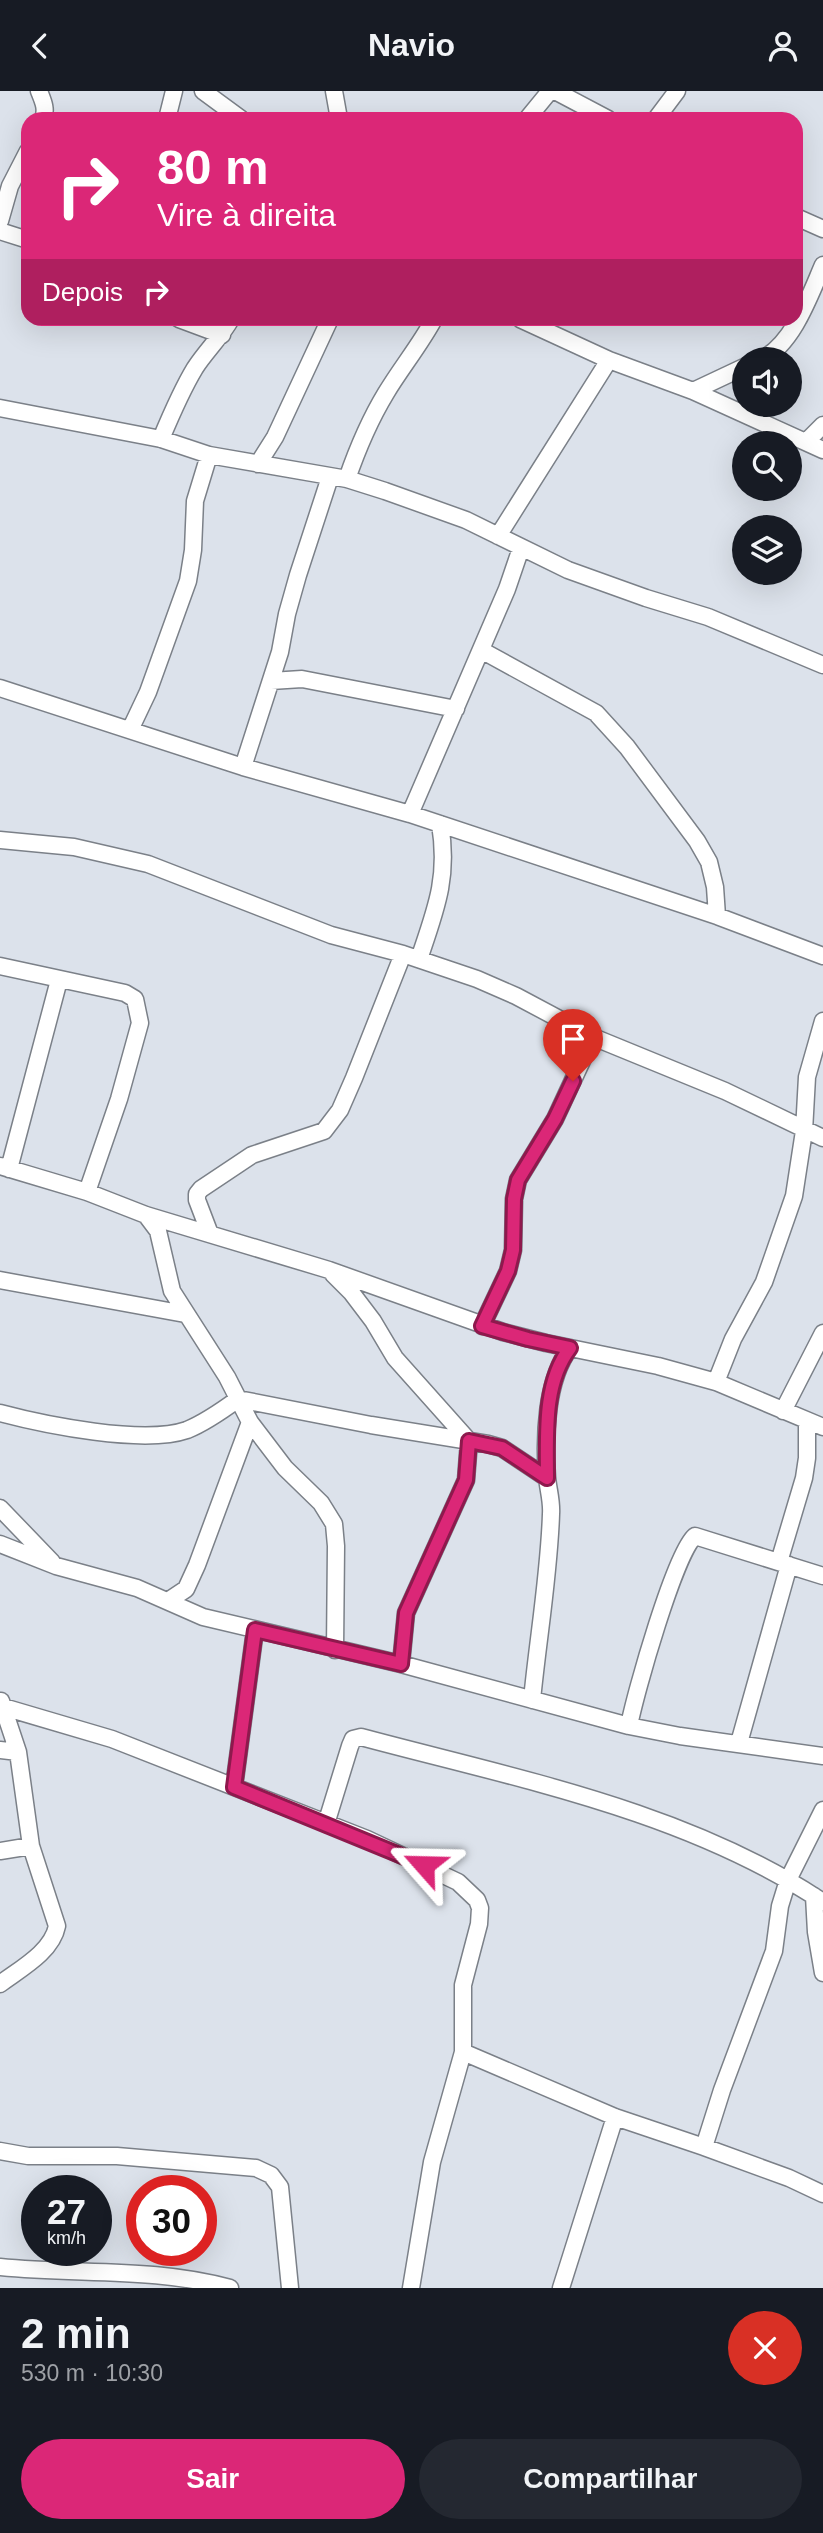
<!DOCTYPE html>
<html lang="pt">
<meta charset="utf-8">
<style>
body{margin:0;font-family:Helvetica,sans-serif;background:#242831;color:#f1f3f6;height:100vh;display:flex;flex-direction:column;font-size:26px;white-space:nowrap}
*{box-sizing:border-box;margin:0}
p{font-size:23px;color:#9ea1a6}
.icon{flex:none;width:38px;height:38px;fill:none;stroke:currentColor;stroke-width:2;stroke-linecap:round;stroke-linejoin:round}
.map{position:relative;height:2197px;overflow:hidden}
.panel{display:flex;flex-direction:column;background:#171b24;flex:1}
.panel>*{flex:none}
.hud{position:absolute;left:21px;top:21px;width:782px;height:214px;border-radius:21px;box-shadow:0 7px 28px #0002;background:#db2777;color:#fff;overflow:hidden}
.fabs{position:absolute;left:732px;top:256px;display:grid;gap:14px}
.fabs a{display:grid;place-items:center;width:70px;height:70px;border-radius:50%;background:#171b24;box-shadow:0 7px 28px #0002;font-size:35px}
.speed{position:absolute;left:21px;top:2084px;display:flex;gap:14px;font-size:35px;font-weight:700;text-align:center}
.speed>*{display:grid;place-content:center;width:91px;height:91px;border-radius:50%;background:#171b24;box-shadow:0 7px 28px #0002;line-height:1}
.speed small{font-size:18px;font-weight:400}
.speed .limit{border:10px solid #d22;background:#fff;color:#111}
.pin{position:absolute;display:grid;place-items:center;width:60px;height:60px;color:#fff;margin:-72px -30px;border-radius:50% 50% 50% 0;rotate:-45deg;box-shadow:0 0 7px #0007}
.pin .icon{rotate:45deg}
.me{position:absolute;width:77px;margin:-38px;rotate:295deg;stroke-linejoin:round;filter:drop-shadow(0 0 5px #0008)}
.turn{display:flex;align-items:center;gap:24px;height:147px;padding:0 21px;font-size:32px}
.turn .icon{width:91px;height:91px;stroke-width:2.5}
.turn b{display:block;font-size:49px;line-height:60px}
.then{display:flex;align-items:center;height:66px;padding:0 21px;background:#0003;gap:14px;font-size:26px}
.round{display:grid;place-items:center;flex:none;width:74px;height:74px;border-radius:37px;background:#242831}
.head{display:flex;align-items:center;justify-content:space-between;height:119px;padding:0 21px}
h1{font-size:42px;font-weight:600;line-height:52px}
.button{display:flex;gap:14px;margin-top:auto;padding:14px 21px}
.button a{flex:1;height:80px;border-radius:42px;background:#db2777;color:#fff;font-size:28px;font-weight:600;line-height:80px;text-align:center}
.button a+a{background:#242831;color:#f1f3f6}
header{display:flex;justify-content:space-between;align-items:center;height:91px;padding:0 21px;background:#171b24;font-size:32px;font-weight:600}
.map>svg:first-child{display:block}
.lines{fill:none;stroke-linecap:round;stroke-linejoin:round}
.street-casing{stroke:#7b8088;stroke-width:19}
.street{stroke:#fff;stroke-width:16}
.route-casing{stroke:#8e194d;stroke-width:18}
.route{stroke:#db2777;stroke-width:12}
</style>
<header><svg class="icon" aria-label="back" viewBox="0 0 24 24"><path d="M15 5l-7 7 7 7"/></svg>Navio<svg class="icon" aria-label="person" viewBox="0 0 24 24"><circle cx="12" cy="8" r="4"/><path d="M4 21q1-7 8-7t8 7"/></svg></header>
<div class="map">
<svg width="823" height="2197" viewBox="0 0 823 2197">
<rect width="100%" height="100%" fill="#dce2eb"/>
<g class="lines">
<!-- street casing -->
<g class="street-casing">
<path id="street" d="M39,0c4,10 8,18 4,28
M203,0l38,28
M334,0l5,28
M555,0l53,28
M167,28l7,-28
M527,28l23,-28
M656,28l21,-28
M796,126l27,12
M0,130l10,-35 18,-35
M0,140l28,9
M179,228l43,16
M520,228l89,41 84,31 130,59
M762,268c31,-15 48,-64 61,-94
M693,300l51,-24
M0,317l161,31 48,16 138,24 38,12 81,29 102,50 78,28 62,19 115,48
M161,348c10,-24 20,-48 34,-71 11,-17 26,-31 36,-49
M806,351l17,-17
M258,373l17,-27 55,-118
M347,388c10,-29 22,-58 39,-86 15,-25 34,-48 48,-74
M498,445l111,-176
M481,559l115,63 31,34 70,94 12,21 6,25 2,29
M271,590l31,-2 154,30
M0,597l243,79 167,47 307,102 106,40
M130,639l18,-38 40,-111 5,-31 2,-49 14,-46
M243,676l37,-115 7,-38 11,-39 32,-98
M410,723l97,-225 14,-41
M0,749l74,7 74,17 183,71 72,19 74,25 39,17 77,41 -38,82 -37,61 -4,19 -1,51 -5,21 -26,55
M419,868c17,-50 30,-82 21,-135
M0,875l125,27 10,6 5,24 -21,76 -32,93
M593,946l132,54 98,47
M0,1075l87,26 59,23 183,55 174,62 43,11 112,23 58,16 107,45
M9,1078l50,-189
M146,1124l12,16 14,60 55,86 23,45 35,46 36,35 13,21 2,22 -1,104
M210,1143l-13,-34v-6l4,-5 51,-34 72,-24 16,-21 14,-32 49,-124
M333,1183l18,18 22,29 22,37 74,83 -3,39 -60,133 -5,51
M0,1189l185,34
M716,1291l17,-43 31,-57 30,-86 10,-65 3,-54 16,-56
M783,1320l40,-78
M0,1322c45,12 144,32 187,17 17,-7 36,-20 51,-31l133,26 117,19 14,4 45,30
M0,1417l52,54
M0,1453l56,22 81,22 66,29 198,47 228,62 51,10 143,20
M779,1471l25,-84 3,-20v-36
M168,1510l18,-12 11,-24 53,-143
M532,1609c6,-62 17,-124 19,-186 1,-13 -3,-25 -4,-37 -3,-40 -1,-98 23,-129
M0,1615l112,33 255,100 91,43 19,18 3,8 -1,16 -16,61v67l-31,110 -21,126
M629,1635c6,-32 46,-173 66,-190l128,40
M739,1652l50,-178
M0,1659l18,2
M234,1696l21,-157
M823,1719l-35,70 -8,26 -6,45 -52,139 -18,57 85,31 34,16
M326,1733l24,-78 3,-7 8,-2c157,42 325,74 462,165
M0,1760l31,-5 -13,-94 -17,-51
M814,1805l2,36 7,41
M0,1893c20,-15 52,-32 57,-58l-26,-80
M463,1961l152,65 89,30
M0,2060l28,5h89l139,12 15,7 9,12 10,101
M0,2176c77,8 154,0 230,21
M561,2197l54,-171"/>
</g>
<!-- street -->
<use href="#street" class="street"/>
</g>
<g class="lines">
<!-- route casing -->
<g class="route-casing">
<path id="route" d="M424,1774l-190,-78 21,-157 146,34 5,-51 60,-133 3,-39 33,7 45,30c0,-43 -4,-95 23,-130l-42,-9 -46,-13 26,-55 5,-21 1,-51 4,-19 37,-61 18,-38"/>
</g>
<!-- route -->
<use href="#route" class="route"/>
</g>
</svg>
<div class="fabs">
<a><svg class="icon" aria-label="sound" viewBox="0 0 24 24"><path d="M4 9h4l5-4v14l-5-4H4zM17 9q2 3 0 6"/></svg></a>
<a><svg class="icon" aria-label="search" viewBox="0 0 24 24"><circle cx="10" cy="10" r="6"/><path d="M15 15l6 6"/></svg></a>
<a><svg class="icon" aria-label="layers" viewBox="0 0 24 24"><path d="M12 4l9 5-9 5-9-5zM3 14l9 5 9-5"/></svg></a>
</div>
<div class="speed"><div>27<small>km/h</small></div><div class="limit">30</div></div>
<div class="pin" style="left:573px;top:990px;background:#d93025"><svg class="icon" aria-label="arrive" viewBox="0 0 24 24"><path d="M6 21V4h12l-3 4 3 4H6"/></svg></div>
<svg class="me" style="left:424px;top:1774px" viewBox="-20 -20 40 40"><path d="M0-17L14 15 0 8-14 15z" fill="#db2777" stroke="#fff" stroke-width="4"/></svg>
<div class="hud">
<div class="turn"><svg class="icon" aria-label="right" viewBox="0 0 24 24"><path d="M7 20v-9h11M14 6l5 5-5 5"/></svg><div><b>80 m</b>Vire à direita</div></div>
<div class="then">Depois<svg class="icon" aria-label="right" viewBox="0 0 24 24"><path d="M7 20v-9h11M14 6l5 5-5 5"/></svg></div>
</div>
</div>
<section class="panel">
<div class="head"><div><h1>2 min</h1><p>530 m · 10:30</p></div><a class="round" style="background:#d93025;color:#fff"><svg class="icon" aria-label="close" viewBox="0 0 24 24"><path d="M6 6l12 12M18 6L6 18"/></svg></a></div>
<div class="button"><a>Sair</a><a>Compartilhar</a></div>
</section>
